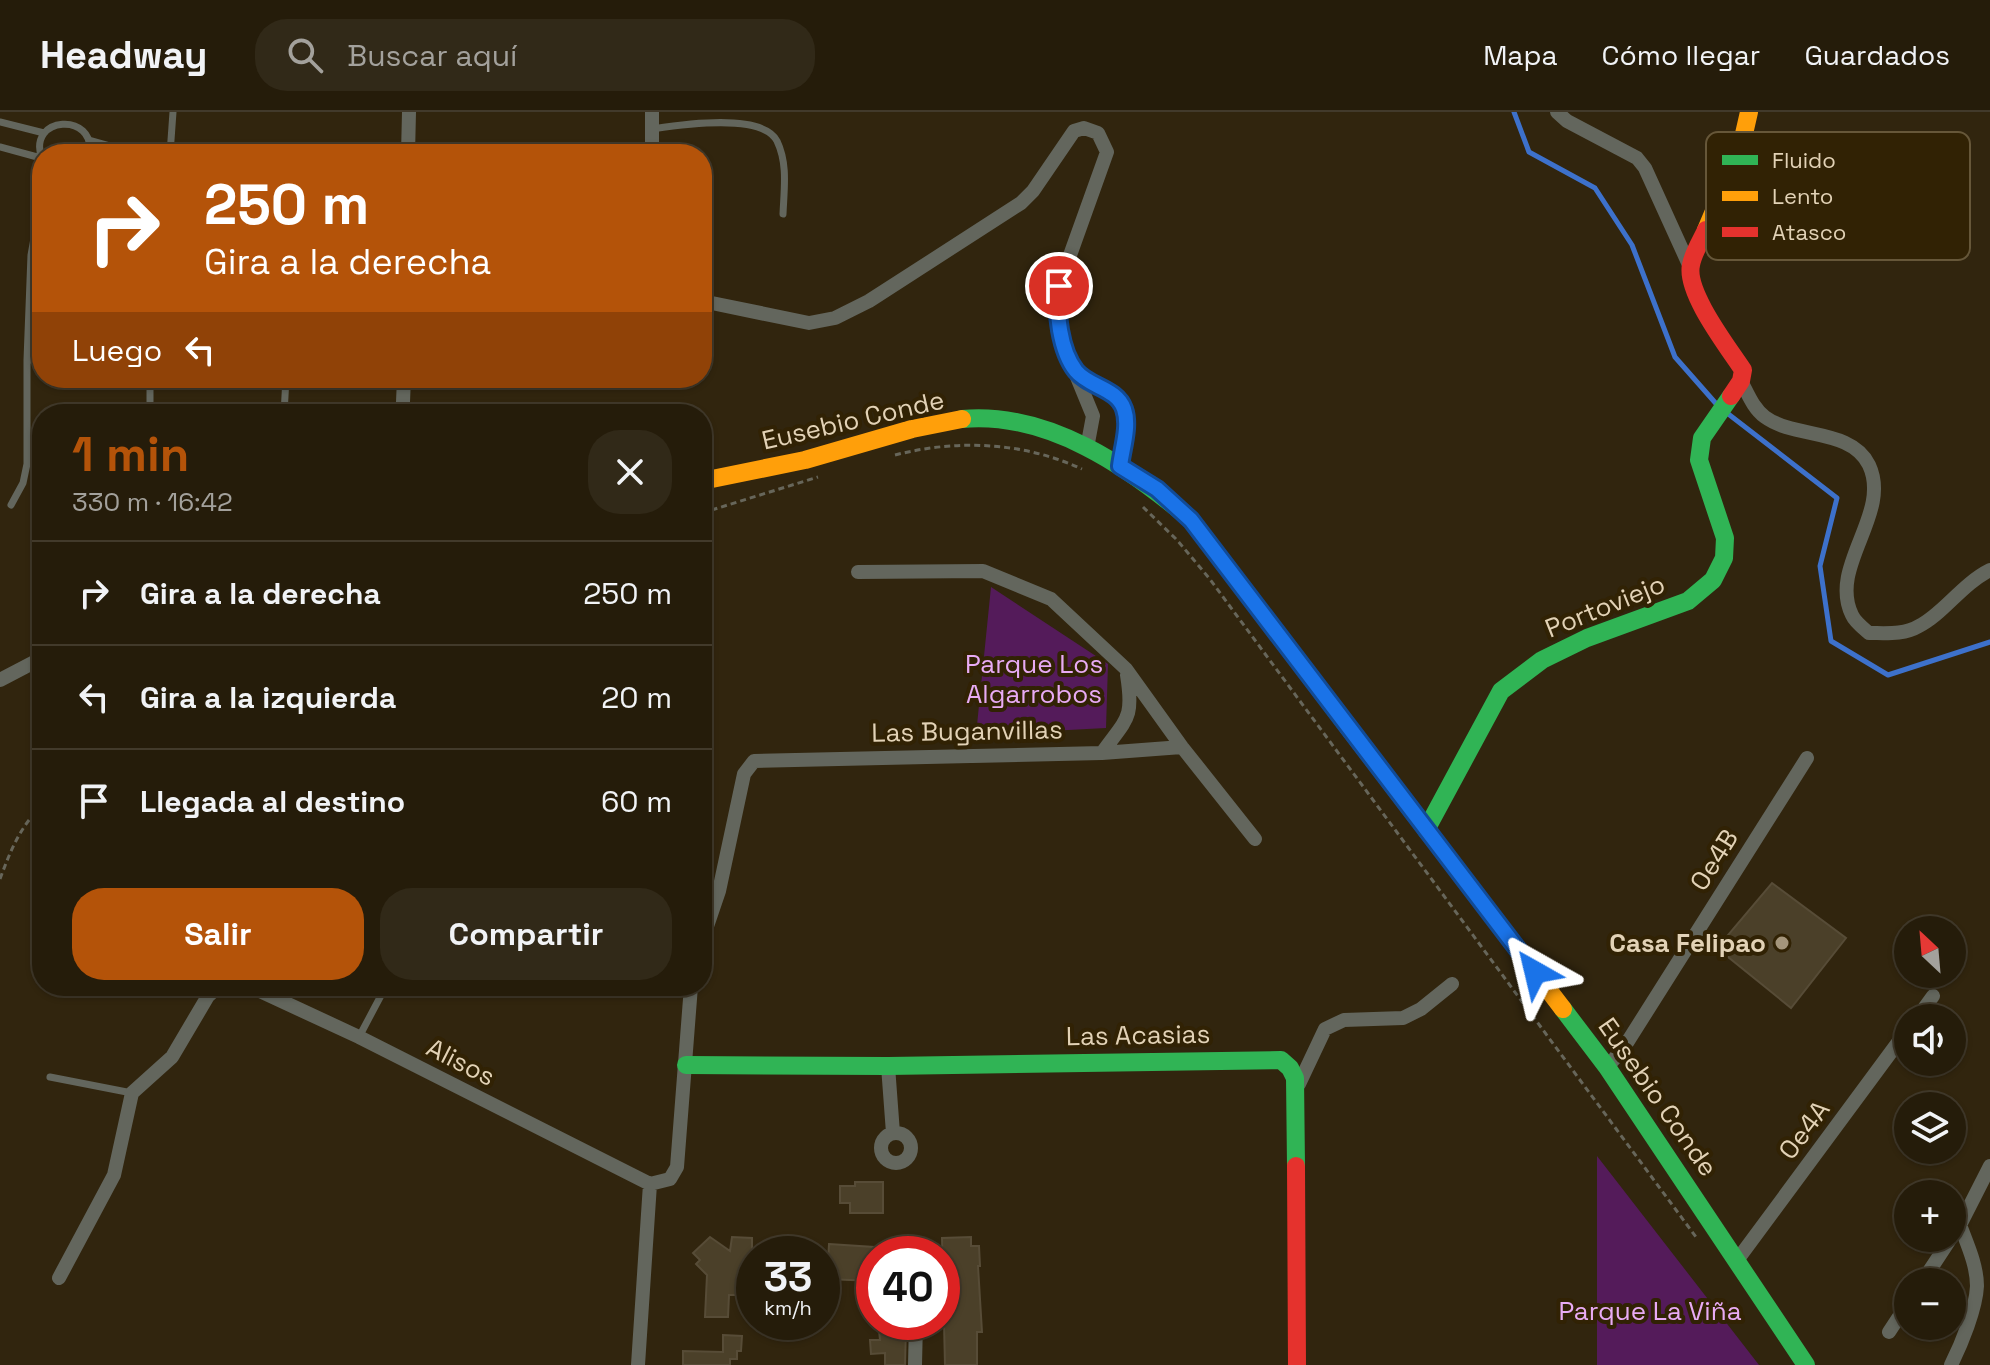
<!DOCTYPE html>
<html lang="es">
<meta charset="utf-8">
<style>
body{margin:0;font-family:"Space Grotesk",sans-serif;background:#312918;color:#f1f3f6;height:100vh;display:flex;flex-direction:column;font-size:30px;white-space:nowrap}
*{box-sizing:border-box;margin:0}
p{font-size:26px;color:#a3a19c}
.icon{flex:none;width:44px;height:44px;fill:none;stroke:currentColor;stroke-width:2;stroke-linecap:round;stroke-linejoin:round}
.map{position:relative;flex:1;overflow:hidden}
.sheet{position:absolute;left:32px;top:292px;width:680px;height:592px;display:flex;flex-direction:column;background:#251c0a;border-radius:32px;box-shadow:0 2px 6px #0004,0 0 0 2px #423a2b}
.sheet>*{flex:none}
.hud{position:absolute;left:32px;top:32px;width:680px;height:244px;border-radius:32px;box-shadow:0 2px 6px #0004,0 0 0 2px #423a2b;background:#b45309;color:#fff;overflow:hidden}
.needle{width:52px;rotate:334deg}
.fabs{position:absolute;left:1894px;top:804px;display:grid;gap:16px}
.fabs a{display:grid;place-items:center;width:72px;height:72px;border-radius:50%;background:#251c0a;box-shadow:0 2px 6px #0004,0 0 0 2px #423a2b;font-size:40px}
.speed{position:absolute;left:736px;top:1124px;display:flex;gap:16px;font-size:40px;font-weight:700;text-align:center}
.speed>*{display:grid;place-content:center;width:104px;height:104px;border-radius:50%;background:#251c0a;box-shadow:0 2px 6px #0004,0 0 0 2px #423a2b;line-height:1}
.speed small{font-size:20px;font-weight:400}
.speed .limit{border:12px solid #d22;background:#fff;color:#111}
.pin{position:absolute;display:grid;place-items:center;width:68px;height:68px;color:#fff;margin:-34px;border:4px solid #fff;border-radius:50%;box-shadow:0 2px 8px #0007}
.me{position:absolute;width:88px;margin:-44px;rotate:323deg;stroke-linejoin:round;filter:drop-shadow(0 0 6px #0008)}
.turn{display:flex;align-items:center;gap:28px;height:168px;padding:0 40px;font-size:36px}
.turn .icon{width:104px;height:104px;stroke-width:2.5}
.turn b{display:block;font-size:56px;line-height:68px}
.then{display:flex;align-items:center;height:76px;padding:0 40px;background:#0003;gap:16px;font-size:30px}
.round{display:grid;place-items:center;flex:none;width:84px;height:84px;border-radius:32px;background:#312918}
.overview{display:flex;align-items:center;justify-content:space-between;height:136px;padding:0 40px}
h1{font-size:48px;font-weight:700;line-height:60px;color:#b45309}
.primary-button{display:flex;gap:16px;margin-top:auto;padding:16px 40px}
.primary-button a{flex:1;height:92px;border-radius:32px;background:#b45309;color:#fff;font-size:32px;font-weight:700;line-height:92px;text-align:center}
.primary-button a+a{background:#312918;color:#f1f3f6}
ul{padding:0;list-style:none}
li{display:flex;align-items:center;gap:24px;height:104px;padding:0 40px;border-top:2px solid #423a2b}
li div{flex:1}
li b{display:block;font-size:30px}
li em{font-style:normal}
header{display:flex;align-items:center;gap:48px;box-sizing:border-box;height:112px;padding:0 40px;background:#251c0a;border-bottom:2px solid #423a2b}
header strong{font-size:38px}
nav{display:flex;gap:44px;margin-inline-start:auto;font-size:28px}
.search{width:560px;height:72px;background:#312918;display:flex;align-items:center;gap:20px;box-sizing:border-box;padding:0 28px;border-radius:32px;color:#a3a19c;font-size:30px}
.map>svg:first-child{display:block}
.green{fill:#541b5a}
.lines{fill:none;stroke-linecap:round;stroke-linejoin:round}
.stream{stroke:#3d71cb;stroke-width:5}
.building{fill:#4b4029;stroke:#574c37;stroke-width:2}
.path{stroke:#67665a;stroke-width:3;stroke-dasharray:6 4;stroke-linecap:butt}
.lane{stroke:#63665d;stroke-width:7}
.street{stroke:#63665d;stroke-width:14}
.fast{stroke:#30b455;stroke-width:18}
.slow{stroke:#ff9f0a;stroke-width:18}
.jam{stroke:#e5322d;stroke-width:18}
.route-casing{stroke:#114b97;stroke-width:20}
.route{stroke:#1a73e8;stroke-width:14}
.poi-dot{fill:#a4957b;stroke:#312204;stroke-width:3}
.labels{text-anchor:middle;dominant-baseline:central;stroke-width:8;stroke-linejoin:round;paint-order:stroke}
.street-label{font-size:26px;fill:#e2d2b6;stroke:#312204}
.park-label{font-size:26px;fill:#e8abf4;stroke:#312204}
.poi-label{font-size:26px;font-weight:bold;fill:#e2d2b6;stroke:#312204;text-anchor:end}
.key{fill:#312204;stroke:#665739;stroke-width:2}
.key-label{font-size:22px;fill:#e2d2b6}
</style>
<header>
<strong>Headway</strong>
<div class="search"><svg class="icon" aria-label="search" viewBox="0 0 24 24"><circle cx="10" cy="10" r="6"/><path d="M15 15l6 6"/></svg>Buscar aquí</div>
<nav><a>Mapa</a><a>Cómo llegar</a><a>Guardados</a></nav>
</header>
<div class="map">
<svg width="1990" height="1253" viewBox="0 0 1990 1253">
<rect width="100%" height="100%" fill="#31250e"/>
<!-- green -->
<path class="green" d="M991,475l117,77 -2,64 -130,7z
M1597,1044l162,209h-162z"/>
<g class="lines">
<!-- stream -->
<path class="stream" d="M1514,0l15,40 66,36 37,57 43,112 44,50
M1727,301l110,85 -17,68 11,75 57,34 102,-33"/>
</g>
<!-- building -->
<path class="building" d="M1772,771l74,55 -55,70 -74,-60z
M855,1070h28v31h-33v-10h-10v-17h15z
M710,1125l20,14 2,-14 20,1v30h-5v14h-6l1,13h-13l-1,22h-23l2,-42 -11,-11 4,-4 -7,-7z
M971,1125v9h8l1,20h-2l4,66h-5v33h-32l-3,-127z
M829,1132l45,3v34l-47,-2z
M906,1216l-1,37h-20v-12l-14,1 -1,-14h10l-1,-10z
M723,1223l19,1 -1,15h-4v8h-7v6h-47v-14l40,1z"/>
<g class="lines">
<!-- path -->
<path class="path" d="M895,343c63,-16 128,-13 187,14
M1143,395l34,33 32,38 487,659
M702,401l116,-36
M0,767c10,-27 20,-53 42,-73"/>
<!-- lane -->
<path class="lane" d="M0,10l44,11
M652,17c27,-4 110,-17 125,12 11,23 7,48 6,73
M89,28l50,14
M0,35l41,11
M170,42l3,-42
M42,47c-16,-44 55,-47 47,-5
M27,248h15
M150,266v36
M284,302l2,-36
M11,393l12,-22 4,-19v-104l4,-105 11,-62
M359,925l27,-51
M50,965l82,16"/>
<!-- street -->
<path class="street" d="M652,0v42
M1557,0l10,9 70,37 8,10 45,99
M408,42l1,-42
M702,189l107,22 26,-5 34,-17 152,-98 12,-12 41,-60 10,-3 14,5 9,19 -48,134 -3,17 7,40 30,73 -6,32
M1077,260c55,35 52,28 43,94
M1741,269c7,13 12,27 24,36 30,22 86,11 104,48 23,49 -41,101 -17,150 3,7 11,13 17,18 17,0 35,2 50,-7 24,-12 43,-42 71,-56
M403,290l1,-24
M858,460l125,-1 68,28 75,70 56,78 73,92
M0,568l42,-22
M1102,641c25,-35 32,-34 25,-78
M702,829l17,-50 25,-117 10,-13 348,-8 80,-6
M249,874l110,51 291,147
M1917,906l16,-22
M888,954l5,67
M1607,955l16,-18 184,-291
M1299,972l26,-55 19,-9 59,-2 18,-9 31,-25
M881 1036a15 15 0 1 1 30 0a15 15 0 1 1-30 0Z
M650,1072l20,-5 7,-12 14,-181
M1738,1147l170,-230
M59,1166l55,-103 18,-82 40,-36 36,-61 11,-10
M1922,1170l29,-44
M1889,1220l19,-29
M638,1253l12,-181
M915,1253l1,-43
M1951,1253c10,-20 25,-56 26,-79 0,-21 -10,-42 -17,-61l30,-59"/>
<!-- fast -->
<path class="fast" d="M962,307c86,-8 167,48 229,101l157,207
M1426,718l75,-139 41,-31 45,-22 101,-37 25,-21 11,-22 1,-20 -26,-78 3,-22 29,-42
M1563,897l44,58 199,298
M686,953l202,1 393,-6 9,8 5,10 1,88"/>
<!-- slow -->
<path class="slow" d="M1706,118l35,-83 8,-35
M702,369l103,-21 107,-31 50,-10
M1348,615l215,282"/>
<!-- jam -->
<path class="jam" d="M1706,118c-5,11 -13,23 -15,35 -6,27 37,82 52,105l-2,11 -10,15
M1296,1054l1,199"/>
</g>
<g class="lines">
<!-- route casing -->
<g class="route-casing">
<path id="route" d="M1059,174c-4,24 1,65 17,85 13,16 41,17 48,38 6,17 -2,40 -4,57l37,23 34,31 344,452"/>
</g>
<!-- route -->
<use href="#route" class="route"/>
</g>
<!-- markers -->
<circle class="poi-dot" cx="1782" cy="831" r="8"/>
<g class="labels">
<!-- street labels -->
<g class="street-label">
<text transform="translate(853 308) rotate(-13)">Eusebio Conde</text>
<text transform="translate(1605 494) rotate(-22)">Portoviejo</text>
<text transform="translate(967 619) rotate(-1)">Las Buganvillas</text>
<text transform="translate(1714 748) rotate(-58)">Oe4B</text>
<text transform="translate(1138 923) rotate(-1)">Las Acasias</text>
<text transform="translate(461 950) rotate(27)">Alisos</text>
<text transform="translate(1658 985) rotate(55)">Eusebio Conde</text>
<text transform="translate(1804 1018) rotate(-53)">Oe4A</text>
</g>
<!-- park labels -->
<g class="park-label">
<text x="1034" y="552">Parque Los<tspan x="1034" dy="30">Algarrobos</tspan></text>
<text x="1650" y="1199">Parque La Viña</text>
</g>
<!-- poi labels -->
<g class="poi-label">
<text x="1766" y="831">Casa Felipao</text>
</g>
</g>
<!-- legend -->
<rect x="1706" y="20" width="264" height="128" rx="12" class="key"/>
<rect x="1722" y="43" width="36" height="10" fill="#30b455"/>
<rect x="1722" y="79" width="36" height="10" fill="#ff9f0a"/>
<rect x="1722" y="115" width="36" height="10" fill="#e5322d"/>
<g class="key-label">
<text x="1772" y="56">Fluido</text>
<text x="1772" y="92">Lento</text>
<text x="1772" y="128">Atasco</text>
</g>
</svg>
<div class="fabs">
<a><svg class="needle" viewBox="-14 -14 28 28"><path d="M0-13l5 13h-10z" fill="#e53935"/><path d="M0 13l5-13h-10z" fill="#a3a19c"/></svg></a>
<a><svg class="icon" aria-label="sound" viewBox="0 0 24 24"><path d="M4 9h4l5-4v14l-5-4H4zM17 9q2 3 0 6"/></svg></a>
<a><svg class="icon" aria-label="layers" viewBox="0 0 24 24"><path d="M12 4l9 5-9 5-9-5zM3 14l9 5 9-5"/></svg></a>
<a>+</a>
<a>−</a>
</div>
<div class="speed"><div>33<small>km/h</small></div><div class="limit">40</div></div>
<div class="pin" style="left:1059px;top:174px;background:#d93025"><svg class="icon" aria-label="arrive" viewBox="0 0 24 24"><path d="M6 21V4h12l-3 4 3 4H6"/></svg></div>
<svg class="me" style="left:1535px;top:860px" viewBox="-20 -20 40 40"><path d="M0-17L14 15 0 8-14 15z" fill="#1a73e8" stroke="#fff" stroke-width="4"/></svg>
<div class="hud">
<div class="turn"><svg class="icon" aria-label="right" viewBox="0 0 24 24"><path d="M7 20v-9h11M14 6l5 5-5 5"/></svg><div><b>250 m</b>Gira a la derecha</div></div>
<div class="then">Luego<svg class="icon" aria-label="left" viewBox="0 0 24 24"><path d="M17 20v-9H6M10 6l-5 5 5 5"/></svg></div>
</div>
<section class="sheet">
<div class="overview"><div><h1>1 min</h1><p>330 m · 16:42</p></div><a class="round"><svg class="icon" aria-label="close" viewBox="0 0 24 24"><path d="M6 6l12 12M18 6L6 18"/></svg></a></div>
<ul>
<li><svg class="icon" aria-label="right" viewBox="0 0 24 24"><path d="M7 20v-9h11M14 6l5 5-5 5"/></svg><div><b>Gira a la derecha</b></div><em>250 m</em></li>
<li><svg class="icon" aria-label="left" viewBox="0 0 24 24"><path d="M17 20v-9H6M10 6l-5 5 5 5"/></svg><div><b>Gira a la izquierda</b></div><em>20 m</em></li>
<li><svg class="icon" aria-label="arrive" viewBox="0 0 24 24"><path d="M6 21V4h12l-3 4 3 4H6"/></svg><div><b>Llegada al destino</b></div><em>60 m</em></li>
</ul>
<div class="primary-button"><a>Salir</a><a>Compartir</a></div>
</section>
</div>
